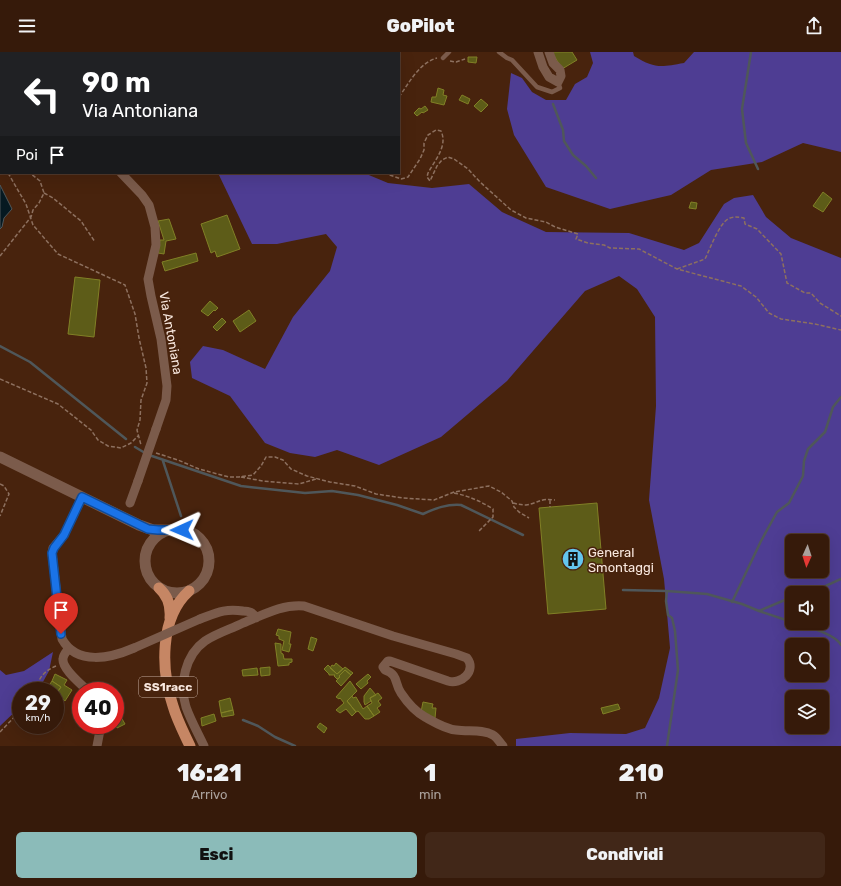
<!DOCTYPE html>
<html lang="it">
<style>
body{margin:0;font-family:Rubik,sans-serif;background:#412718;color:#f1f3f6;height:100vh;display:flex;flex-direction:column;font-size:15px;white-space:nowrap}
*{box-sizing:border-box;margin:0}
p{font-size:13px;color:#aaa19c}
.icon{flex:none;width:22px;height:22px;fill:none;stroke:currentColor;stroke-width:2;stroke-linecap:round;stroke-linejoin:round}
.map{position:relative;height:694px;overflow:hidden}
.drawer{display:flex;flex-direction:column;background:#361a0a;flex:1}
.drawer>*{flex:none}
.top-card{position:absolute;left:0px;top:0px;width:400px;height:122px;box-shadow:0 4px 16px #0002,0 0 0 1px #50382b;background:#202124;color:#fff;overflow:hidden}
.needle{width:26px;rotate:183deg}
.fabs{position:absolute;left:785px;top:482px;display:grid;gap:8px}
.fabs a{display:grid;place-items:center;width:44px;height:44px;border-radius:6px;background:#361a0a;box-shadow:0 4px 16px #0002,0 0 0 1px #50382b;font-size:20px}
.speed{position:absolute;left:12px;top:630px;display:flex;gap:8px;font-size:20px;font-weight:700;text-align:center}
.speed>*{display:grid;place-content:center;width:52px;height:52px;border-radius:50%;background:#361a0a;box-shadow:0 4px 16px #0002,0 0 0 1px #50382b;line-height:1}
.speed small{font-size:10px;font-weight:400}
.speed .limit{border:6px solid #d22;background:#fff;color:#111}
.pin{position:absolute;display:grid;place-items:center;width:34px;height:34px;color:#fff;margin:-41px -17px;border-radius:50% 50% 50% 0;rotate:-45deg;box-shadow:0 0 4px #0007}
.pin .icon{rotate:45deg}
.me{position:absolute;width:44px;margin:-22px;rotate:269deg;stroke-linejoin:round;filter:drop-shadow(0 0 3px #0008)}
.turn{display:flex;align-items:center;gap:14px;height:84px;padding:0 16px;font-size:18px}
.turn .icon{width:52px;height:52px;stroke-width:2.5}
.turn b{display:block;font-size:28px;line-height:34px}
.then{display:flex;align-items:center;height:38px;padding:0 16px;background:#0003;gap:8px;font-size:15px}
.eta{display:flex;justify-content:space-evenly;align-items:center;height:68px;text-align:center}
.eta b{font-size:24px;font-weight:800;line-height:28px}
.button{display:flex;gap:8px;margin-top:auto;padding:8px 16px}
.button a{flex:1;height:46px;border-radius:6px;background:#8bbbb9;color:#111;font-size:16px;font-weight:800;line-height:46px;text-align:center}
.button a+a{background:#412718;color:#f1f3f6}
header{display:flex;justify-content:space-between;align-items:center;height:52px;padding:0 16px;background:#361a0a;font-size:18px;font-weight:800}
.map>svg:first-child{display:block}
.green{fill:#4e3d93;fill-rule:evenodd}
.water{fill:#061921;stroke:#4f575a}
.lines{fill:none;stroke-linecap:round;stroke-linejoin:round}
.stream{stroke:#4f575a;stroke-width:2.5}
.building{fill:#5d5c18;stroke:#818026}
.path{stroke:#8d705f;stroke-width:1.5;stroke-dasharray:4 2;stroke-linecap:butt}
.service{stroke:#7b5b4b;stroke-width:4.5}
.minor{stroke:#7b5b4b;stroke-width:9}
.tertiary{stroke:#7b5b4b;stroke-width:11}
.primary{stroke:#c68664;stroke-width:11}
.minor-bridge{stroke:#7b5b4b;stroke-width:9}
.route-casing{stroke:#114b97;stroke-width:10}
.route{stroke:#1a73e8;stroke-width:7}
.labels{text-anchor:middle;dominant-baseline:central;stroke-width:3;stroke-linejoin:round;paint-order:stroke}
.shield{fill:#48230d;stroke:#c4ada0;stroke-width:1}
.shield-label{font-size:12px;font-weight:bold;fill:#f9e8df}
.street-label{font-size:13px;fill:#f9e8df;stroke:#48230d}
.poi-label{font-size:13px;fill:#f9e8df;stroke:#48230d;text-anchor:start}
</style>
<header><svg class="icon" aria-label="menu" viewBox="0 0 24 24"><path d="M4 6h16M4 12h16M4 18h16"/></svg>GoPilot<svg class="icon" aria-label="share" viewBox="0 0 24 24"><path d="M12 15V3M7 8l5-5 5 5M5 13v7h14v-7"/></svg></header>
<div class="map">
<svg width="841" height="694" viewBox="0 0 841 694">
<rect width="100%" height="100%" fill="#48230d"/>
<!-- green -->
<path class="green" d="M590,0h43l1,4c21,13 27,11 50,7l10,-11h147v100l-38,-9 -41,19 -51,8 -40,25 -61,14 -64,-22 -32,-52 -7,-26 4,-36 11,5 10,14 14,8h20l9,-16 12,-7 6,-14z
M218,121h146l24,10 44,5 37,-4 33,28 44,20 83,1 55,17 15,-7 25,-39 10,-6 19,-3 13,22 25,21 50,20v488h-325v-7l54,-6 56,1 19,-6 14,-30 11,-50 -6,-69 -15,-79 7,-94 -1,-89 -18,-28 -18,-13 -34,15 -78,90 -66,56 -62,28 -42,-15 -22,7 -25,-4 -25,-10 -35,-47 -38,-18 -2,-16 13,-16 20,4 42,19 28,-52 37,-46 7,-24 -11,-13 -49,10h-25zM792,489h30v30h-30zM792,541h30v30h-30zM792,593h30v30h-30zM792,645h30v30h-30z
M53,600l-4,19 -10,18 -2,2h-16v15l-21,20v-56l6,5 18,-4z"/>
<!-- water -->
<path class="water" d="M0,133l12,24 -8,9 -2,9 -2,2z"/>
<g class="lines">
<!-- stream -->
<path class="stream" d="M751,0l-9,57 4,34 12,26
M357,1v-1
M553,52l10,26 1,11 9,14 13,11 10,12
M0,294l30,16 96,77
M135,395l10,6
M149,403l92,31 64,7 27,-2 26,4 39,10 26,9c13,-6 24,-10 38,-9l62,30
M163,409l18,55
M623,538l44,1 40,3 35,10 17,7 33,11
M806,541l13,-4 22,-10
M732,550l29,-61 16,-29 12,-9 14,-27 1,-15 4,-12 17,-17 8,-25 8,-10
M759,559l33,-14
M796,571c12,4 39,11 45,22
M243,668l15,6 17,11 20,9
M667,694l11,-76 -3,-39 -3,-13 -4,-3 -2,-14 1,-10"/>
</g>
<!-- building -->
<path class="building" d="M552,0h20l5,8 -15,9z
M468,5h9l-1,6 -8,-1z
M438,36l6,2 -1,5 4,1 -3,9 -13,-3 1,-5h4z
M462,43l8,4 -2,5 -9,-4z
M481,47l7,6 -7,7 -7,-6z
M425,54l3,4 -5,3 -1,-1 -5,4 -3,-3 5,-5 2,1z
M823,140l9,7 -9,13 -10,-6z
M691,150l6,1 -1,6 -7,-1z
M227,163l13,34 -23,8 -2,-6 -4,2 -10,-29z
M169,167l7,20 -10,2 -2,13 -6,-1 2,-13h4l-6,-19z
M196,201l2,8 -33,10 -3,-9z
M75,225l25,3 -6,57 -26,-3z
M210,249l8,7 -3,3 -1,-1 -6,6 -7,-5z
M249,258l7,11 -16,11 -7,-11z
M222,266l4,4 -9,9 -4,-4z
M597,451l9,106 -58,5 -9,-106z
M278,577l13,3 -2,12h2l-2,8 -7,-2 2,-9 -5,-2v-3l-3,-1z
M311,585l6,2 -4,12 -5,-2z
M275,591l6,1v9l2,1 1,5h8v3l-3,1v2l-11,1z
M336,611l7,6 -6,5 -7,-6 2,-3 2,1z
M328,613l9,9 8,-7 8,6 -2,2 -6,-5 -6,6 1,1 -3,2 -3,-3 1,-1h-6v-1l-5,-5z
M270,615v8l-9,1 -1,-8z
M257,616l1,7 -15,1 -1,-6z
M345,618l6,5 -10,11 -5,-5 4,-4 -1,-1z
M55,622l12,6 -3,5 8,5 -7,11 -9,-7 5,-7 -9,-6z
M368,622l3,3 -4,4 1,2 -7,6 -5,-5z
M52,629l9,6 -5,7 -1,-3 -9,-1z
M350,629l7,10 -10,10 9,11 -4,4 -6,-7 -6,4 -4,-3 8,-7 -4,-5 -1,1 -3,-2z
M370,636l6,7 -6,3 1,3 -6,4 -1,-3v-6z
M378,641l4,5 -4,3 3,4 -4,3 3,4 -6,4 -7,-10 5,-3 -2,-5z
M352,644l1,2 3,-1 7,12 4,-3 7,10 -5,3h-4l-7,-8 -2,1 -9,-11z
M230,646l3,12 -12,3 -2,-12z
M80,647h1v14l-6,-2 1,-3h2z
M423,650l10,2 -1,4h4l-1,10 -14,-6z
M618,652l2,5 -17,5 -2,-6z
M117,658l8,14 -8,4 -2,-4v-13z
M233,658l1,5 -12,2 -1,-4z
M214,662l2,7 -14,5 -1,-8z
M320,671l7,5 -3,5 -7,-6z"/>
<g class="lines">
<!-- path -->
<path class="path" d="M303,1v-1
M450,9l6,1 9,-3
M399,45c10,-14 20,-34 38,-39
M0,49l1,2
M0,108l1,2
M8,121l18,31 7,21 25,29 67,31 10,29 4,24 7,30 1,15 -6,17 -1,20 -3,10 4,15
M384,121l17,6 7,-2 12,-18 4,-9v-7l4,-8 8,-5 5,1c7,15 -6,29 -13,42l-1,4 3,4 7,-15 5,-6 6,-3 6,2 14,10 12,13 31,28 15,8 20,4 9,5 23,7 -2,5 12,4 16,2 6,3 29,1 38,20 64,17 15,11 13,16 12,6 34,5 26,6
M44,141l9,5 28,23 14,21
M0,204l31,-39 2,-7 6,-7 5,-10 -4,-12 -10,-8
M677,217l28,-10c5,-10 14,-35 23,-40 5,-3 10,-2 16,-1l1,6 12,5 24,25 6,29 18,10h6l9,10 21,13
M0,327l58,25 33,26 7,10 10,6 13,2 10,-5 7,-7
M156,401l22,7 21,9 30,8h10l14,-2 8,-9 5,-9h9l8,3 8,9 16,7 23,6 25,4 21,8 27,4 31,2 20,-8 35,-6 12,6 11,9 2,6 5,5 10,6
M241,425l22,4 36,3 17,-5
M0,432l4,2 5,8 -9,22
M454,441c15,3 26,8 39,16v8l-14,14
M550,448v7
M513,451c4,1 8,2 13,2 13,-2 13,-7 29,-5
M36,639c2,-13 8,-20 20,-25
M0,680l21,-22"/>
<!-- service -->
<path class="service" d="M499,0l8,6 5,2 25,27 15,5 8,-4 -2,-6
M443,6l6,-6"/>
<!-- minor -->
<path class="minor" d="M538,0l5,15 6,10 9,5 3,-6 -1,-6 -7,-7 -4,-11
M101,1l1,-1
M121,121l21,22 7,10 6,22 1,18 -8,34 3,17 10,43 6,47 -1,14 -10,29
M82,445l-18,38 -11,13 -1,5 10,86c15,27 49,19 72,9
M130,451l8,-22
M200,567c16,-6 25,-11 43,-8 6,0 10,1 13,7
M69,596c-3,4 -6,7 -6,11 -1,10 18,25 25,32
M97,694l4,-21
M204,694c-6,-13 -13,-25 -18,-39 -7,-22 -1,-52 19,-66 12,-8 26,-12 38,-18 20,-8 39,-19 61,-17l89,30 63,18 11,4c10,13 -6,27 -19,23l-58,-20h-2l-5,6 2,3c14,5 9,13 16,23 6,9 15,19 24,24 9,5 20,12 31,13 12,2 26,-1 37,5 4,2 7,8 10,11"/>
<!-- tertiary -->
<path class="tertiary" d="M0,405l139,68 14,5h15
M145 509a32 32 0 1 1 64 0a32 32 0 1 1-64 0Z"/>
<!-- primary -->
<path class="primary" d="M159,536c9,8 12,18 11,30
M189,539c-30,27 -28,80 -16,115 4,14 11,27 17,40"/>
<!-- minor-bridge -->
<path class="minor-bridge" d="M138,429l18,-52
M134,596l66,-29"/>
</g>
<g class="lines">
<!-- route casing -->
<g class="route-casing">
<path id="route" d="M61,582l-9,-81 2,-5 10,-13 18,-38 66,32 10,1h24"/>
</g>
<!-- route -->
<use href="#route" class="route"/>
</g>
<!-- icons -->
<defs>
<g id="building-disc" transform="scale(1.15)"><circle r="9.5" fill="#64c5ee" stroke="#48230d"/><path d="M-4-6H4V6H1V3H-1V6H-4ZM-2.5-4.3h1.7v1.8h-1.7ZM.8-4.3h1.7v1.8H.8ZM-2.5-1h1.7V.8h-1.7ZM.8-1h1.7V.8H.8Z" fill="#111"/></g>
</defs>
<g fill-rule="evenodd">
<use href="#building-disc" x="573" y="507"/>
</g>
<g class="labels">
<!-- shield labels -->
<rect class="shield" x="139" y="625" width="58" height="20" rx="3"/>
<g class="shield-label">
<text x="168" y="635">SS1racc</text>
</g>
<!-- street labels -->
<g class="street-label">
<text transform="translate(171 281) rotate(80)">Via Antoniana</text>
</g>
<!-- poi labels -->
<g class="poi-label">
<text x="588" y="500">General<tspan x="588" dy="15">Smontaggi</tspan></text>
</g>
</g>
</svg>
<div class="fabs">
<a><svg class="needle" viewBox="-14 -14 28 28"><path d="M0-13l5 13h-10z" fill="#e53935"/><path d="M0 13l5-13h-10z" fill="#aaa19c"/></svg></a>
<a><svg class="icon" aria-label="sound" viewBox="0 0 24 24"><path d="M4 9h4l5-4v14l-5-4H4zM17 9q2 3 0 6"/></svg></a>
<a><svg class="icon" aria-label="search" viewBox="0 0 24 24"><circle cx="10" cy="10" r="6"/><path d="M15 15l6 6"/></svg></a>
<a><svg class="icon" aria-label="layers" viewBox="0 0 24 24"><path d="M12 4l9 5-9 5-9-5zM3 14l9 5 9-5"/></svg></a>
</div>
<div class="speed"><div>29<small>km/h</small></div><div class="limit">40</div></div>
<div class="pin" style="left:61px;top:582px;background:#d93025"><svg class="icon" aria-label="arrive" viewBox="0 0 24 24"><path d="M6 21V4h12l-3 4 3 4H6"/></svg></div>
<svg class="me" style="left:182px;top:478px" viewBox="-20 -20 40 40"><path d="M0-17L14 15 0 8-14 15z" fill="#1a73e8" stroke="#fff" stroke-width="4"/></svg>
<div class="top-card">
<div class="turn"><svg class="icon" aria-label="left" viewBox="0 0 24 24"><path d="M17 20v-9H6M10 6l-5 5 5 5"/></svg><div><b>90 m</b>Via Antoniana</div></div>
<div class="then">Poi<svg class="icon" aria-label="arrive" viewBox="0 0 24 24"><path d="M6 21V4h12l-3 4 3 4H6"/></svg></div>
</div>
</div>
<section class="drawer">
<div class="eta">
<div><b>16:21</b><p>Arrivo</p></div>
<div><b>1</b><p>min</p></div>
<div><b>210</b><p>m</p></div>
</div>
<div class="button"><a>Esci</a><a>Condividi</a></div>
</section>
